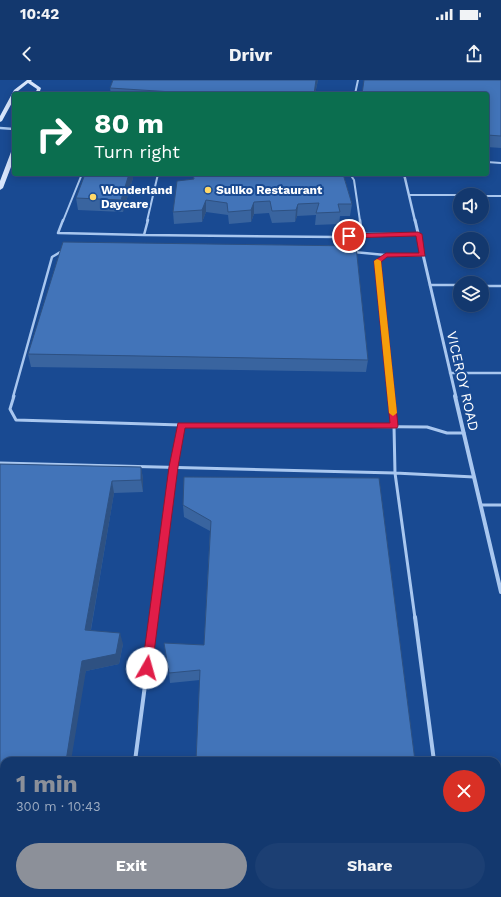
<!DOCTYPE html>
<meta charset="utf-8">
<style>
body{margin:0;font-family:"Work Sans",sans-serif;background:#1c3f73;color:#f1f3f6;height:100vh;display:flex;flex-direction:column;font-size:15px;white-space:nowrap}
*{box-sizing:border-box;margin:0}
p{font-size:13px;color:#9dacc2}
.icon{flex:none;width:22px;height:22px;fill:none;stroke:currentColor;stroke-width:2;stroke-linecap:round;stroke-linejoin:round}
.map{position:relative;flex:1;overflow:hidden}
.drawer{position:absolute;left:0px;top:677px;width:501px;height:140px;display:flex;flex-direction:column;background:#13386e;border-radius:12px 12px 0 0;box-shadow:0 2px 10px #0003,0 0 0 1px #325281}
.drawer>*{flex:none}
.guide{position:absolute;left:12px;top:12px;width:477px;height:84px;border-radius:4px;box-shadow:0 2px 10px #0003,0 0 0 1px #325281;background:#0b6e4f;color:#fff;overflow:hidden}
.controls{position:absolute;left:453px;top:108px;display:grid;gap:8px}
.controls a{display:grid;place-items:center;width:36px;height:36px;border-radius:50%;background:#13386e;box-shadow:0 2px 10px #0003,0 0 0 1px #325281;font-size:20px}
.pin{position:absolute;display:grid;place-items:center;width:34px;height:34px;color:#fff;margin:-17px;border:2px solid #fff;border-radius:50%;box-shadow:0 1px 4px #0007}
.me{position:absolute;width:44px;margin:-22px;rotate:7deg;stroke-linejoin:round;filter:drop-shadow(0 0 3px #0008)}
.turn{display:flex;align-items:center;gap:14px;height:84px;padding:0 16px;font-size:18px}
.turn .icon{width:52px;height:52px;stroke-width:2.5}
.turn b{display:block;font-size:28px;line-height:34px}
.round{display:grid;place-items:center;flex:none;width:42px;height:42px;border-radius:21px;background:#1c3f73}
.headline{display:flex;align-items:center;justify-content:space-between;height:68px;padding:0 16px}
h1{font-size:24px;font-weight:700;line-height:30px;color:#8c9099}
.primary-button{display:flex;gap:8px;margin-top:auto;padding:8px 16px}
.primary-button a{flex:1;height:46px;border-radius:24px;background:#8c9099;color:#fff;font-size:16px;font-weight:700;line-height:46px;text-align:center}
.primary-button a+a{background:#1c3f73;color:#f1f3f6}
.status{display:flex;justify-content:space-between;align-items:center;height:28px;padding:0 20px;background:#13386e;direction:ltr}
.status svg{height:11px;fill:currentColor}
header{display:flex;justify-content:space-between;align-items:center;height:52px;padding:0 16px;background:#13386e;font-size:18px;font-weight:700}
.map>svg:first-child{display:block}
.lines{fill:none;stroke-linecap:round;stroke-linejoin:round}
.service-far3{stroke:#a9c7ef;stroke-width:2}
.service-far2{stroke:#a9c7ef;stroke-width:2.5}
.service-far1{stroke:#a9c7ef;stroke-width:3}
.service{stroke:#a9c7ef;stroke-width:4}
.minor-far2{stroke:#a9c7ef;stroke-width:2.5}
.minor-far1{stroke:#a9c7ef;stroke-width:3}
.minor{stroke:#a9c7ef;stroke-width:4}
.secondary{fill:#d7e5fb;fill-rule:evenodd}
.wall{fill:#39649f}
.shaded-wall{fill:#2e5182}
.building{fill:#4274b9;stroke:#2e5182}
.route{fill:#e11d48;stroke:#92132f}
.slow{fill:#f59e0b}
.poi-dot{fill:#ffd868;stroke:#194a92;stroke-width:1.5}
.labels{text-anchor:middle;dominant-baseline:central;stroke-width:4;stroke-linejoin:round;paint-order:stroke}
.far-poi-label{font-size:12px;font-weight:bold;fill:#fff;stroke:#194a92;text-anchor:start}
.street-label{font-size:14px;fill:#fff;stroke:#194a92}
</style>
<div class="status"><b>10:42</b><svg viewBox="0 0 49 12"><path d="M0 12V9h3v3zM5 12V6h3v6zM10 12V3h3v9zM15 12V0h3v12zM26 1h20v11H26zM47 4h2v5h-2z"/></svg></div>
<header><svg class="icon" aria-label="back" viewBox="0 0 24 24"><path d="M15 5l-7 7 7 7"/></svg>Drivr<svg class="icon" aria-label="share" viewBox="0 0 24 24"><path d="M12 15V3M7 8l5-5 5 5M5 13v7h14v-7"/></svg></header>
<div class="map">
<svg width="501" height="817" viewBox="0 0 501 817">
<rect width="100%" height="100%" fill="#194a92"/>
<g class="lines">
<!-- service-far3 -->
<path class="service-far3" d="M355,14l3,-14
M487,82l14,1
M350,94l4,6 6,41
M409,115h51
M482,116h19
M63,141l19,-47
M147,141l11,-47"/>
<!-- service-far2 -->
<path class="service-far2" d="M63,140l-5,13 86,2 4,-15
M360,140l2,14
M144,155l192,2 26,-3h56
M354,172l31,3
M430,205h30
M482,206h19
M450,293h51
M13,317l39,-140 10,-6
M391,317l-14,-136 8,-6h38"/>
<!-- service-far1 -->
<path class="service-far1" d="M14,316l-4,13 6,11 165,5 -8,42 -20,151
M391,316l3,30 1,47 20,145
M181,345l246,2 20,6h17
M0,383l395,10 79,4
M481,425h20"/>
<!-- service -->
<path class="service" d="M415,537l19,144
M135,681l19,-144
M117,813v4
M452,813l1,4"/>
<!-- minor-far2 -->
<path class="minor-far2" d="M0,48l14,1
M404,94l11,47"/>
<!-- minor-far1 -->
<path class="minor-far1" d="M415,140l41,177"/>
<!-- minor -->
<path class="minor" d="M455,316l46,196"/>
<!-- secondary -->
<path class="secondary" d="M27,0h5l-1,1 10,7 -2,6h-4l2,-5 -9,-6 -10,8 -2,3h-2v5l-12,22 -2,1v-6l14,-26z
M14,70v9l-11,29 -3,2v-9l11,-29z"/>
</g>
<!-- wall -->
<path class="wall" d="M318,0l-3,14h-204l-1,-6z
M501,0v68l-14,-1v-53z
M193,94h150l9,30 -2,12h-10l-1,8 -24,1 1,-10 -19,1 -2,6 -23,1 -3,-10 -15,1 -3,8 -22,2 -1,-9 -22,-3 -4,10 -28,2 -1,-12 20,-33z
M133,98l-10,34 -45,-2 -2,-12z
M28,274l340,6 -2,12 -335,-5z
M0,384l141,3 2,12v13l-29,1 -23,137 32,14 -4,20 -33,7 -82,222h83l-1,4h-86z
M379,398l-179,202 -30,3 -1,-10 35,-28 6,-114 -26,-14 -1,-12z"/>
<!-- shaded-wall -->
<path class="shaded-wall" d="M316,0h2l-3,14h-1z
M129,94h4v4l-10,34 -2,-12z
M206,120v12l-4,10v-12z
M254,122v12l-3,8v-12z
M298,124l-1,12 -2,6 1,-12z
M141,387l2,12v13l-2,-12z
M112,401l2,12 -25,147 -4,-10z
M120,553l3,11 -4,20 -33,7 -15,90h-5l16,-100z
M81,813h6l-1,4h-5z"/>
<!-- building -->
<path class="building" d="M113,0h203l-2,14h-110l-94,-6z
M364,0h137v56l-14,-1v-41h-125z
M85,94h44l-8,26 -45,-2z
M193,94h150l9,30h-14l2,8 -24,1 3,-10 -21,1 -2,6 -24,1 -2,-10 -16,1 -3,8 -23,2 -1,-9 -21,-3 -4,10 -29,2 4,-31 17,-2z
M63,162l293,4 12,114 -340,-6z
M0,384l141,3v13l-29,1 -27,149 35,3 -4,21 -34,7 -16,100h-62v132h77v4h-81z
M184,397l195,1 36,283h-219l4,-91 -31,3 -5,-30 40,2 7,-124 -28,-16z
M151,813h281v4h-281z"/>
<!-- route -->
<path class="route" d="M418,152l4,2 3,22 -38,1 -6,5 17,164 -1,2h-212l-7,39 -26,201 -1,4 -4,1 -4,-1 -1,-4 27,-201 9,-44h212l-16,-162 12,-8h33l-3,-17 -67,2 -3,-2 3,-2z"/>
<!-- slow -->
<path class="slow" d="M377,179l4,2 16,152 -4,3 -4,-3 -15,-152z"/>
<!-- markers -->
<g class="poi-dot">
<circle cx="208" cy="110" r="4"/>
<circle cx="93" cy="117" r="4"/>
</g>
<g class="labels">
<!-- far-poi labels -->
<g class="far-poi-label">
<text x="101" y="110">Wonderland<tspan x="101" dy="14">Daycare</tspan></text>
<text x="216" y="110">Suliko Restaurant</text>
</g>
<!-- street labels -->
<g class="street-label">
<text transform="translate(463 301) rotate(77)">VICEROY ROAD</text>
</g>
</g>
</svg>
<div class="controls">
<a><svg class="icon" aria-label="sound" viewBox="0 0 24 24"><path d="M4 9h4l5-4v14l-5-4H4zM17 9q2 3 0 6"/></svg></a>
<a><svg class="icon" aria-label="search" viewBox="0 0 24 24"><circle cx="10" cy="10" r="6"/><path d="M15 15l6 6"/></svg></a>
<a><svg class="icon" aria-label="layers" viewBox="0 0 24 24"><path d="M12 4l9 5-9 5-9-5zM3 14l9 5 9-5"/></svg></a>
</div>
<div class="pin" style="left:349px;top:156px;background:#d93025"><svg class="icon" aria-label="arrive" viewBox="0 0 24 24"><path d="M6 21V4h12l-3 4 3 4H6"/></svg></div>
<svg class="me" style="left:147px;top:588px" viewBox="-20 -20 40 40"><circle r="19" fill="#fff"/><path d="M0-13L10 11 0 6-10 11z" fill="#e11d48"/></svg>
<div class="guide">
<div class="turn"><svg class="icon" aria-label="right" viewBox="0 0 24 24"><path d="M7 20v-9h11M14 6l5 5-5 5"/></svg><div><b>80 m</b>Turn right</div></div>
</div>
<section class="drawer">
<div class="headline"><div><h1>1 min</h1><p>300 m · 10:43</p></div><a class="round" style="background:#d93025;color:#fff"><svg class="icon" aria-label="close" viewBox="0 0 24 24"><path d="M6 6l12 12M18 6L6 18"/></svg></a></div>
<div class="primary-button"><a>Exit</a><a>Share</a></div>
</section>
</div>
